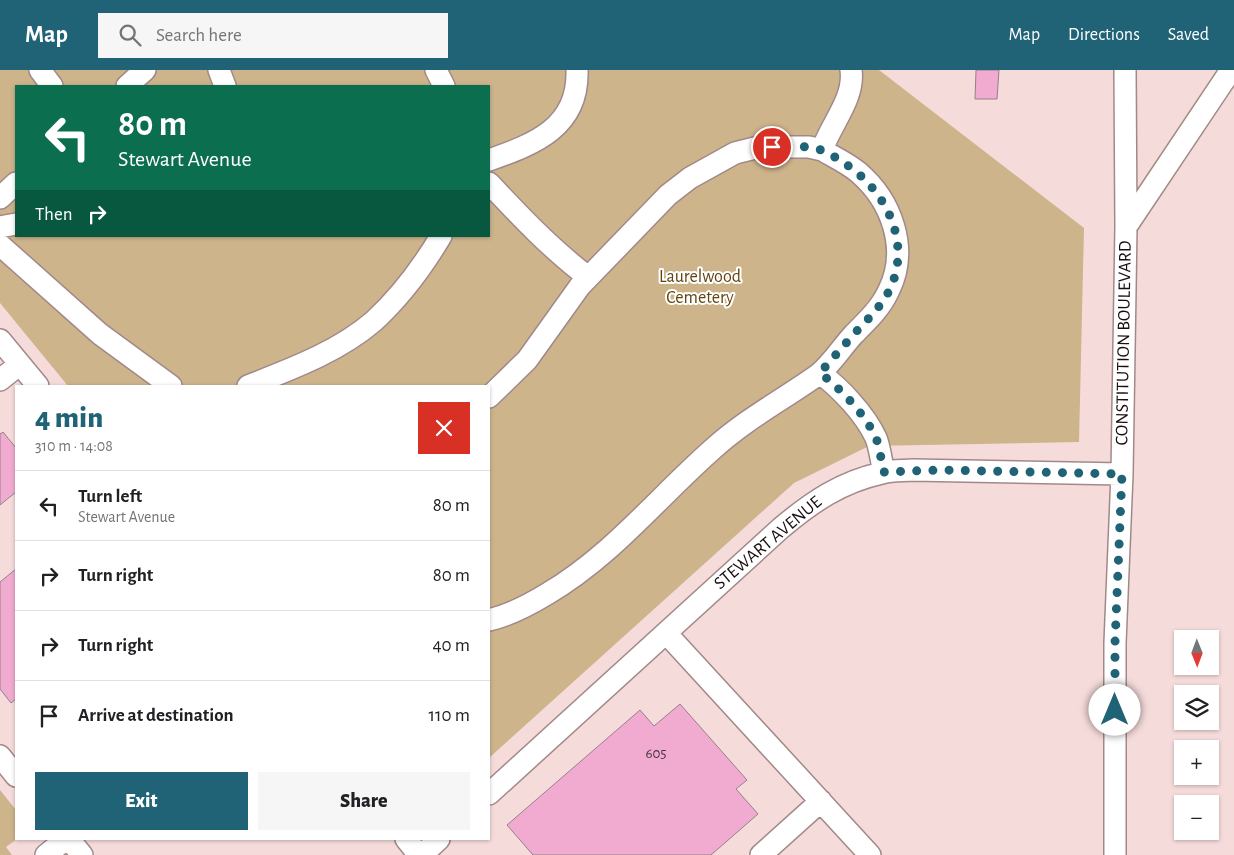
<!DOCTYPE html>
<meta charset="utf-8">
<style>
body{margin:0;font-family:"Alegreya Sans",sans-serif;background:#f6f6f6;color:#202124;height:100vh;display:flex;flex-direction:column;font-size:19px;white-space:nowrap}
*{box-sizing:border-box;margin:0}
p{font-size:16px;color:#757577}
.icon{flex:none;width:28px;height:28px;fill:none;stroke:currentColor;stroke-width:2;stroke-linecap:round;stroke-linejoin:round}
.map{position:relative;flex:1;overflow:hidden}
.sheet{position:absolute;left:15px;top:315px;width:475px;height:455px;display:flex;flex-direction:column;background:#fff;border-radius:0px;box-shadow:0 1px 4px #0004}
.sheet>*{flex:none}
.banner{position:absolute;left:15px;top:15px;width:475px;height:152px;border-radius:0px;box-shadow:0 1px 4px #0004;background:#0b6e4f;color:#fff;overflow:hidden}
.needle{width:32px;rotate:179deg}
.fabs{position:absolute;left:1174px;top:560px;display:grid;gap:10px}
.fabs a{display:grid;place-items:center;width:45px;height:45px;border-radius:0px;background:#fff;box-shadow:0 1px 4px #0004;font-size:25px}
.pin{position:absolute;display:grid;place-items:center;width:42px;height:42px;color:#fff;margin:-21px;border:2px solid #fff;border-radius:50%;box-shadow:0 1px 5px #0007}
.me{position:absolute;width:55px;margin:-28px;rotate:0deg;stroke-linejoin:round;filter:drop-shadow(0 0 4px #0008)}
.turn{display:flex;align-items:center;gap:18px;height:105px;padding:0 20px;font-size:22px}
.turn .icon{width:65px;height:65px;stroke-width:2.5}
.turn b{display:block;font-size:35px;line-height:42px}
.then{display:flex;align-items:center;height:48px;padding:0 20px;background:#0003;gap:10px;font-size:19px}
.round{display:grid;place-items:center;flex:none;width:52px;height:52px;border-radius:0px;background:#f6f6f6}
.overview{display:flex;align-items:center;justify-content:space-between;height:85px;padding:0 20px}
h1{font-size:30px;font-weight:800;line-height:38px;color:#206276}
.button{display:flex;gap:10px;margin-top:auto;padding:10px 20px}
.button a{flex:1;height:58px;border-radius:0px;background:#206276;color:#fff;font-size:20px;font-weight:800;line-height:58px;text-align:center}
.button a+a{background:#f6f6f6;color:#202124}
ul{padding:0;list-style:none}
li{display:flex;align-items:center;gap:15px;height:70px;padding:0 20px;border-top:1px solid #e0e0e0}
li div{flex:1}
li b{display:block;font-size:19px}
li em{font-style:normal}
header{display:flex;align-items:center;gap:30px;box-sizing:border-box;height:70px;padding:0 25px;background:#206276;color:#fff}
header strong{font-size:24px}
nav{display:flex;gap:28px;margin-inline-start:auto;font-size:18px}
.search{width:350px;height:45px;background:#f6f6f6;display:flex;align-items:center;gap:12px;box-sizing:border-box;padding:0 18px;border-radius:0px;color:#757577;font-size:19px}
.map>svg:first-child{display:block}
.green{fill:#cdb48b;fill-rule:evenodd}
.building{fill:#f1aad0;stroke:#95808a}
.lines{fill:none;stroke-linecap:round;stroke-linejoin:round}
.minor-casing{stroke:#a28989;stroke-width:24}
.minor{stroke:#fff;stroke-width:21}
.route{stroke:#206276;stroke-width:9;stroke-dasharray:0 16.2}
.labels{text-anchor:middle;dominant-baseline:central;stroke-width:4;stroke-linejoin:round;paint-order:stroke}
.number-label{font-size:15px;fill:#4e353e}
.park-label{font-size:18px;fill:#604510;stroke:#fff}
.street-label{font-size:18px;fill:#170e0e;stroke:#fff}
</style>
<header>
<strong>Map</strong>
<div class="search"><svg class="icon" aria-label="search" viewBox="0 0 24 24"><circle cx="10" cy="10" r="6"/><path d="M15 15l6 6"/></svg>Search here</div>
<nav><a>Map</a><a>Directions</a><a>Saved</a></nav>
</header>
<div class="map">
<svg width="1234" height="785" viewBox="0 0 1234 785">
<rect width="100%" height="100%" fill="#f6dbdb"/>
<!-- green -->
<path class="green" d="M0,0h879l205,158 -5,214 -210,4 -75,37 -305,275v-372h-421l-68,-83zM16,16h473v150h-473z
M0,720l16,20 1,29 -11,8 6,8h-12z"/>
<!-- building -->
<path class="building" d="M976,0h23l-2,29h-22z
M3,362l13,16v44l-16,13v-71z
M16,499v130l-5,4 -11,-14v-107z
M680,634l67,76 -11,9 22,25 -47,41h-178l-26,-30 133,-115 14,16z"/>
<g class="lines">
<!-- minor casing -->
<g class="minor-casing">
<path id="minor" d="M40,0l12,16
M219,0l6,16
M436,0l8,16
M127,16l18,-16
M489,90c46,-16 90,-33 88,-90
M489,113c31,33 62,66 99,94
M0,128l16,-15
M0,157l16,-3
M1126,157l105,-157
M0,175l100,89 71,52
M0,270l38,46
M820,303c20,15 45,41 56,65 4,10 5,23 8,34
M0,310l20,-16
M248,316c43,-17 90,-34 126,-65 27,-25 48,-53 67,-85
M489,327l38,-37 53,-74 88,-91 22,-17 45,-25 24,-6h50l13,3
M489,550c21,-5 40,-15 58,-26 65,-38 111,-97 167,-146 32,-29 70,-49 105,-74 13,-11 23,-27 35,-40 13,-13 27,-26 35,-44 20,-41 3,-89 -31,-118 -11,-9 -24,-15 -36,-22 9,-26 33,-52 29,-80
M666,563l204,222
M0,686l16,20
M489,724l292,-266c31,-26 60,-46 101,-55 10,-3 21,-2 31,-3l209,4
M69,769l13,16
M406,769l13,16
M46,785l20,-16
M422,785l17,-16
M761,785l60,-54
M1115,785v-212l7,-169 4,-247 -1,-157"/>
</g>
<!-- minor -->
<use href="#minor" class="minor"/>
</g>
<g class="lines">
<!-- route -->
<path class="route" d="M772,77c15,-1 33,-2 49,3 8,2 16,9 23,13 42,27 69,80 45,128 -9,17 -23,30 -36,44 -11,13 -22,25 -33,38 20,15 45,41 56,65 4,10 5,23 8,34l58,-2 180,4 -7,169v67"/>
</g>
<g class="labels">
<!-- number labels -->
<g class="number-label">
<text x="656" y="683">605</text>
</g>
<!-- park labels -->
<g class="park-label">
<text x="700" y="207">Laurelwood<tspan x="700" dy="21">Cemetery</tspan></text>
</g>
<!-- street labels -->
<g class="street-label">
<text transform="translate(1124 273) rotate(-89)">CONSTITUTION BOULEVARD</text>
<text transform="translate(768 473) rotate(-40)">STEWART AVENUE</text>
</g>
</g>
</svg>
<div class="fabs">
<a><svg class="needle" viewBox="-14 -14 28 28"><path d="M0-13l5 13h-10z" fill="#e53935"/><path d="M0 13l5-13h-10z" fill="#757577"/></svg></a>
<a><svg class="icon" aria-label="layers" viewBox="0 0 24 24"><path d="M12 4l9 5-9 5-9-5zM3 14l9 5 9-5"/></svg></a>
<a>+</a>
<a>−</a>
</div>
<div class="pin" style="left:772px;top:77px;background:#d93025"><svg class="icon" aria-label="arrive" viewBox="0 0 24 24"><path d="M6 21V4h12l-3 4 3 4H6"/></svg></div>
<svg class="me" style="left:1115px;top:640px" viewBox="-20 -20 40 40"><circle r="19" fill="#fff"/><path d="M0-13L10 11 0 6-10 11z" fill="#206276"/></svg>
<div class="banner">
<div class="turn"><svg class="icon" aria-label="left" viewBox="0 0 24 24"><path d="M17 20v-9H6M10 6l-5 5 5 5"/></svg><div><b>80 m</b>Stewart Avenue</div></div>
<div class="then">Then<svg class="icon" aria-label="right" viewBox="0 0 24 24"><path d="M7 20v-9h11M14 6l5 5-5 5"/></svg></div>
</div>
<section class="sheet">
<div class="overview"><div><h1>4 min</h1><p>310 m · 14:08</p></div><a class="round" style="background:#d93025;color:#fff"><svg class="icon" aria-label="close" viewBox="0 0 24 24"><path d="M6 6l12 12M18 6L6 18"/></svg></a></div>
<ul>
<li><svg class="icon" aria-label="left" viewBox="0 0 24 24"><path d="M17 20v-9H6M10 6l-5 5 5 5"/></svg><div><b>Turn left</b><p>Stewart Avenue</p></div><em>80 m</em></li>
<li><svg class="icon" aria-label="right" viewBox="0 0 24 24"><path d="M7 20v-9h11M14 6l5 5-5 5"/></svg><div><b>Turn right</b></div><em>80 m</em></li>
<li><svg class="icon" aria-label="right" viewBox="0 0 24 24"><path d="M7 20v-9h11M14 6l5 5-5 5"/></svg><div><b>Turn right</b></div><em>40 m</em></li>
<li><svg class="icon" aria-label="arrive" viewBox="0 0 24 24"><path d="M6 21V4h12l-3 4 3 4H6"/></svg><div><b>Arrive at destination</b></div><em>110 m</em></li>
</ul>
<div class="button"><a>Exit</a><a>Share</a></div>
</section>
</div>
